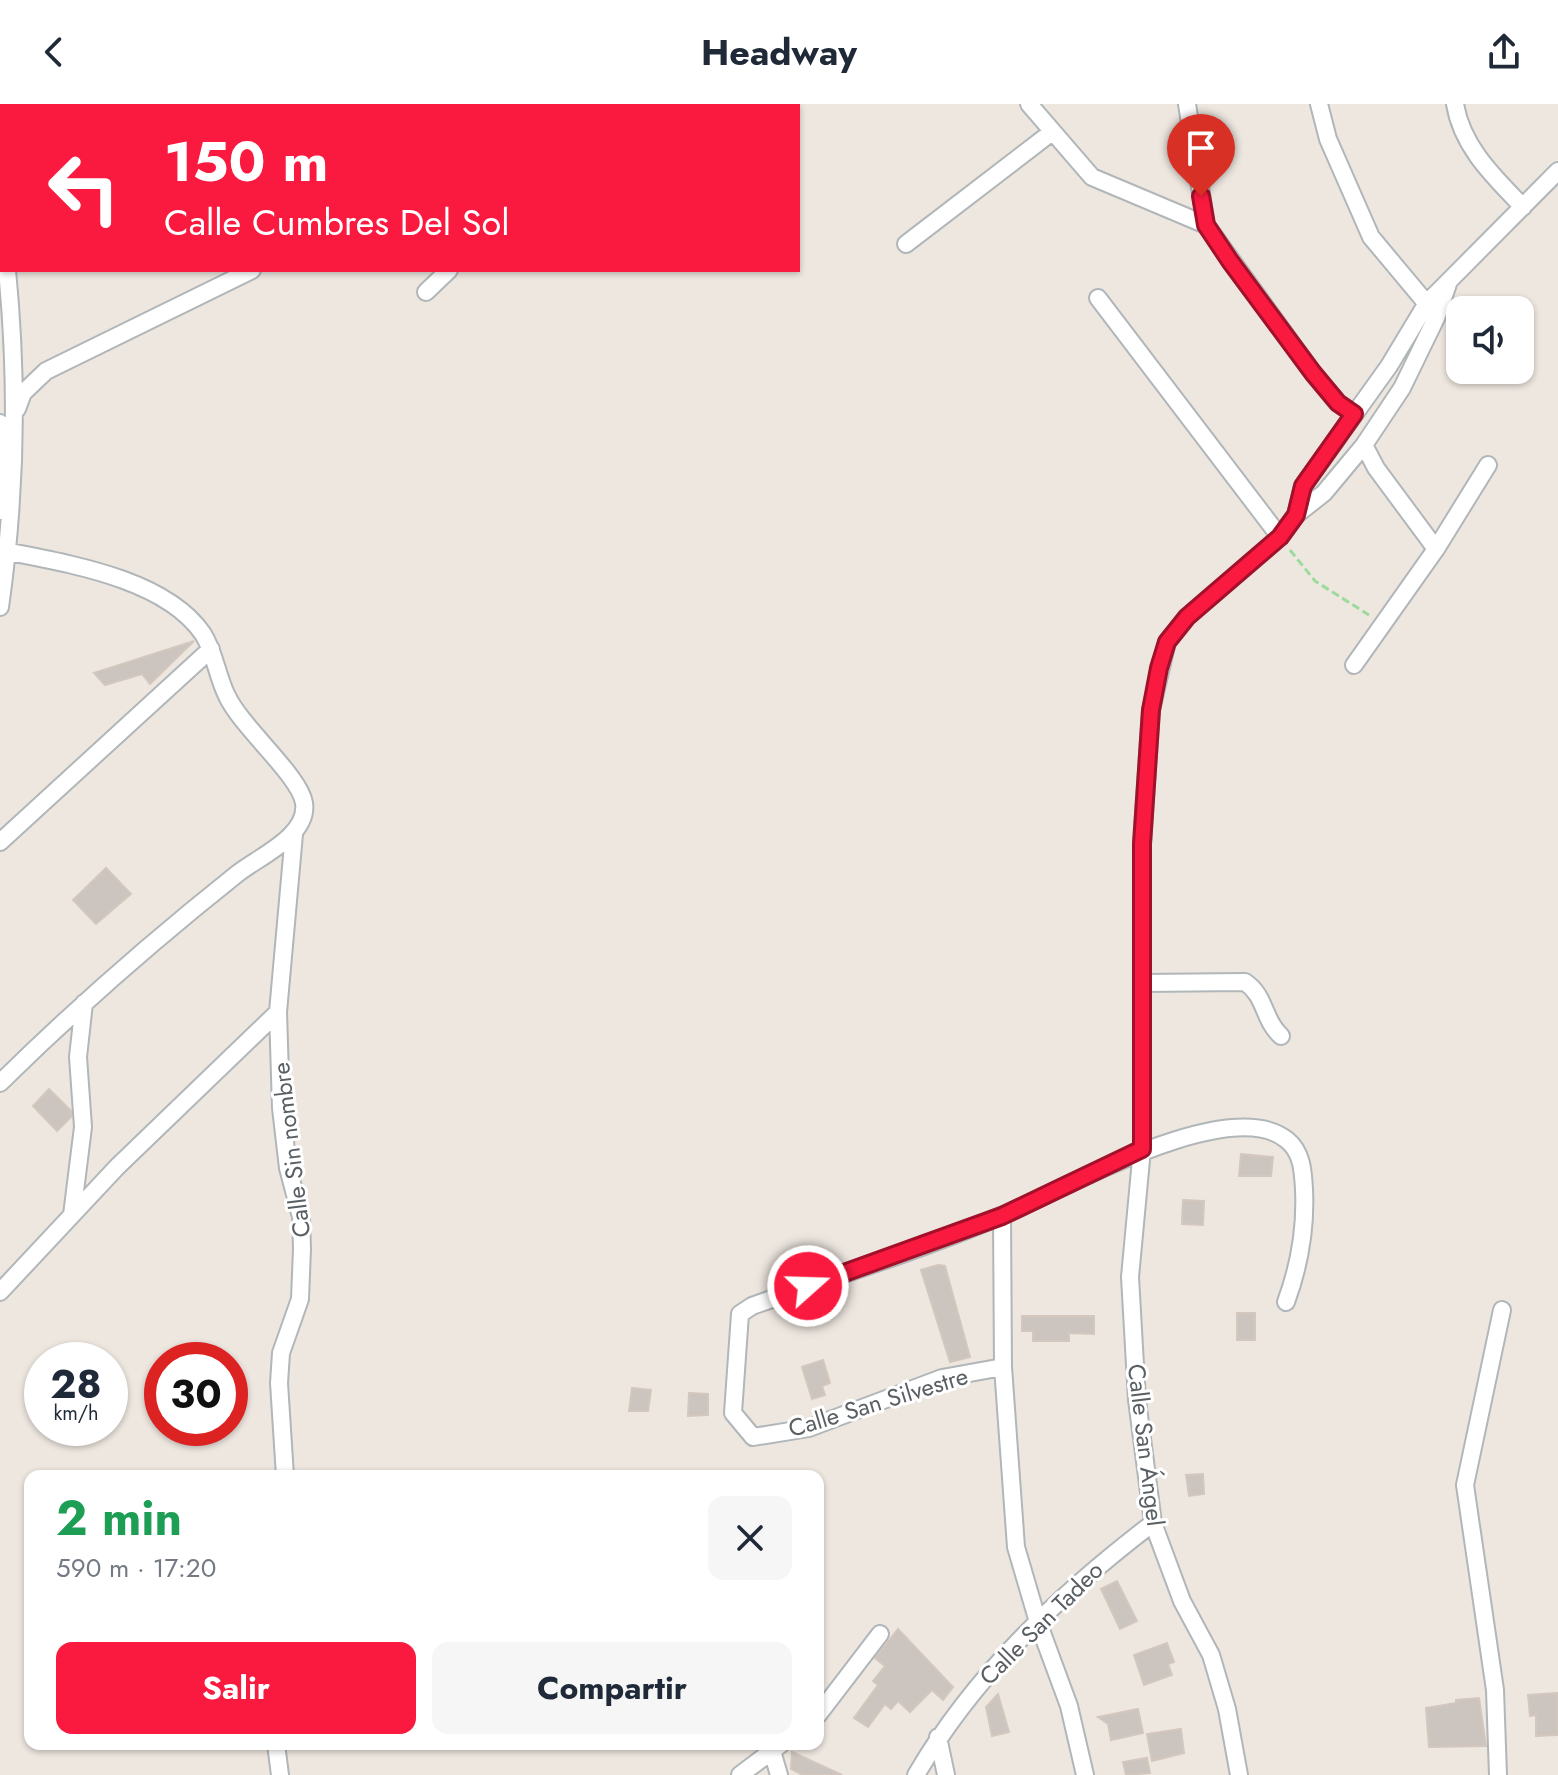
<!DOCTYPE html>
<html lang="es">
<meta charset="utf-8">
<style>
body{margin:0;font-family:Jost,sans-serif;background:#f6f6f7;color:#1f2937;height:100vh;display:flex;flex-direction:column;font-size:30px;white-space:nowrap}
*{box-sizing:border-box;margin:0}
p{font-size:26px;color:#747a83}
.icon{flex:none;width:44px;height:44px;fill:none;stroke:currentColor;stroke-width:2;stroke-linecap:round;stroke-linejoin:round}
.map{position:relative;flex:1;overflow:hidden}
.details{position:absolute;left:24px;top:1366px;width:800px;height:280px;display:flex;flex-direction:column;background:#fff;border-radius:16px;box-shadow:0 2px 6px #0004}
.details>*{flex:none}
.hud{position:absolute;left:0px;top:0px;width:800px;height:168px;box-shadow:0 2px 6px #0004;background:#fa193f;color:#fff;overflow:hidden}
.fabs{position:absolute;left:1446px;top:192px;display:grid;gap:16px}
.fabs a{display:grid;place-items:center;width:88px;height:88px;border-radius:16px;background:#fff;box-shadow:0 2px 6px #0004;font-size:40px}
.speed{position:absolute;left:24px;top:1238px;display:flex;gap:16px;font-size:40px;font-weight:700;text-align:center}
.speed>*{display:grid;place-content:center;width:104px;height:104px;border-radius:50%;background:#fff;box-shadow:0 2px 6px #0004;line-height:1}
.speed small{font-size:20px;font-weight:400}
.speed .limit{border:12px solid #d22;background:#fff;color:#111}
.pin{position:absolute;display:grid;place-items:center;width:68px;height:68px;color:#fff;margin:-82px -34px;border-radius:50% 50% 50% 0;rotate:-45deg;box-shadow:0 0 8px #0007}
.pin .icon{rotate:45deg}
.me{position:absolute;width:88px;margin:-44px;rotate:70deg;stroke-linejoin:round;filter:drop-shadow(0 0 6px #0008)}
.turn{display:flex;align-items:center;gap:28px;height:168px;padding:0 32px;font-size:36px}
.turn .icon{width:104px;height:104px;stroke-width:2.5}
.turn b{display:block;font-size:56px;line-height:68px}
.round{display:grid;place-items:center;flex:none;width:84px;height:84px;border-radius:16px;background:#f6f6f7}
.headline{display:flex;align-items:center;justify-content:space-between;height:136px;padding:0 32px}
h1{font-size:48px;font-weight:700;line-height:60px;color:#1e9e55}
.action{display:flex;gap:16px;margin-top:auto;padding:16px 32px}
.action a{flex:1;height:92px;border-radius:16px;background:#fa193f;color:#fff;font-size:32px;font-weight:700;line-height:92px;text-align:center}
.action a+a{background:#f6f6f7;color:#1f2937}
header{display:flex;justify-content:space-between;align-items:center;height:104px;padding:0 32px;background:#fff;font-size:36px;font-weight:700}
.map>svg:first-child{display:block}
.building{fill:#cbc4bf;stroke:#d3c7be;stroke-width:2}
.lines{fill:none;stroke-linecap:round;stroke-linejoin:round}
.minor-casing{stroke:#b1b6b9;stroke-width:20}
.path{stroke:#9bdb9c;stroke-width:3;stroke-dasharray:8 4;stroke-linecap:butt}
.minor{stroke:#fff;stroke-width:16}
.route-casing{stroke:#a21029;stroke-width:20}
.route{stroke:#fa193f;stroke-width:14}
.labels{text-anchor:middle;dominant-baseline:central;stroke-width:6;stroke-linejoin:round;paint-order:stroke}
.street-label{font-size:24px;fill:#595f63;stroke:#fff}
</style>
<header><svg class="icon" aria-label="back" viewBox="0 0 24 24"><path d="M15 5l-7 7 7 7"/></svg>Headway<svg class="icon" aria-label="share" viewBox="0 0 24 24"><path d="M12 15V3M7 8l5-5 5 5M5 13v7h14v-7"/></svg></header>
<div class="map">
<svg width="1558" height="1671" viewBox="0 0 1558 1671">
<rect width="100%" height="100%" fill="#eee7e0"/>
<!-- building -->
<path class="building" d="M194,537l-44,43 -8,-10 -37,11 -11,-12z
M106,764l25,26 -35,30 -23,-24z
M49,985l22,22v6l-14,14 -24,-25z
M1241,1050l32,3 -2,19h-32z
M1183,1096l21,1 -1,24 -21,-1z
M938,1161l7,1 25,91 -20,5 -29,-92z
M1237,1209h18v27h-18z
M1022,1212h72v18l-25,-1v8h-36v-10h-11z
M823,1256l7,23 -8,3 3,9 -13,4 -10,-32z
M632,1284l19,2 -3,21h-19z
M689,1289l19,1v21l-20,1z
M1203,1370l1,20 -15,2 -3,-21z
M1117,1477l20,40 -17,8 -19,-40z
M898,1525l55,58 -10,13 -11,-10 -22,22 -12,-11 -7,8 -6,-5 -17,23 -14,-9 24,-33 -5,-4 12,-15 -10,-8z
M1167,1539l7,19 -6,2 4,11 -28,10 -10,-30z
M1558,1589v42l-22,1v-21l-6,1 -2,-21z
M998,1590l11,38 -17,4 -6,-29z
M1479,1594l7,48 -57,1 -3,-39 30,-5v-3z
M1138,1605l5,24 -32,7 -3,-16 -10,-7z
M1181,1625l3,24 -32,8 -5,-27z
M792,1648l50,23h-39l-12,-6z
M1147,1654l3,15 -24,2 -3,-13z"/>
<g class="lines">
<!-- minor casing -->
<g class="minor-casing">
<path id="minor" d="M1029,0l63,73 114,48
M1187,0l19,121 107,148 25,30 16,11
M1319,0l9,35 43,98 61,73
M1455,0c7,43 39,73 68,103
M239,2l1,-2
M379,2l1,-2
M524,2l1,-2
M0,125l2,6
M906,140l146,-112
M426,188l23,-22
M1098,194l182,239
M17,305l6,-16 23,-22 206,-101
M0,319v88
M1364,341l12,23 60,81
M1296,411l7,-29 86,-120 38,-63 131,-132
M0,446c63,13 164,27 203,84 12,19 14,42 24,62 15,32 73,80 77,107 5,33 -46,54 -67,71 -83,66 -162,135 -237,209
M0,503c16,-112 18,-225 7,-337
M1354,561l82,-116 52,-84
M0,738l211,-193
M1142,879l103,-1c21,14 18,38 36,54
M72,1111l11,-88 -5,-70 6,-54
M1002,1112l1,151 13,180 22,75 31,84 16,69
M0,1188l117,-125 161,-155
M1003,1263l-61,11 -133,50 -56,9 -20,-24 7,-99 12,-8c83,-30 170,-56 251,-91 57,-24 227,-122 284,-75 15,12 16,31 17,49 2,40 -4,75 -18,113
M285,1372l-6,-93 2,-30 19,-54 2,-50 -1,-32 -13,-49 -7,-60 -3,-96 16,-178
M818,1611l62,-81
M938,1633l8,38
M276,1640l4,31
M772,1647l7,24
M740,1671l41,-31
M916,1671c59,-101 144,-181 237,-252
M1239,1671l-12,-66 -16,-54 -29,-54 -29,-78 -16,-123 -7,-123 12,-128v-305l9,-134 16,-68 20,-25 93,-80 16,-22 28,-22 40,-48 38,-57 35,-72 11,-32
M1498,1671l-3,-85 -30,-205 37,-175"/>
</g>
<!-- path -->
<path class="path" d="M1290,446l25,31 54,34"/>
<!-- minor -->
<use href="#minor" class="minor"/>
</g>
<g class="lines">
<!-- route casing -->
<g class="route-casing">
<path id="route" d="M808,1182l194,-70 140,-67v-305l9,-134 8,-42 8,-26 20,-25 93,-80 16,-22 7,-29 51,-72 -16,-11 -25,-30 -83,-112 -24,-36 -5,-29"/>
</g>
<!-- route -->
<use href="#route" class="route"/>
</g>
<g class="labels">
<!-- street labels -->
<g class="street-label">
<text transform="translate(291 1046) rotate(-97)">Calle Sin nombre</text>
<text transform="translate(878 1298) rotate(-17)">Calle San Silvestre</text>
<text transform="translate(1146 1341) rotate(83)">Calle San Ángel</text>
<text transform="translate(1041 1519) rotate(-45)">Calle San Tadeo</text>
</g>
</g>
</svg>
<div class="fabs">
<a><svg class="icon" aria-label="sound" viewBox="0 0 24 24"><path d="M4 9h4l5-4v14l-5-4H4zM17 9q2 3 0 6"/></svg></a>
</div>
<div class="speed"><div>28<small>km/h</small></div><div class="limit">30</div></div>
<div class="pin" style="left:1201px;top:92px;background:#d93025"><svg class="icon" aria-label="arrive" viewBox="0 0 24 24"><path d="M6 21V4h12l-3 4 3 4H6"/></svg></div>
<svg class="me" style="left:808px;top:1182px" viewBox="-20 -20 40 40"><circle r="17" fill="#fa193f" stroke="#fff" stroke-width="3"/><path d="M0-11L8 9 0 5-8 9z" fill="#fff"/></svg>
<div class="hud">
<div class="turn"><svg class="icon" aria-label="left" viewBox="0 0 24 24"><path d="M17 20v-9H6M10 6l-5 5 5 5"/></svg><div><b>150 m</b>Calle Cumbres Del Sol</div></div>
</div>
<section class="details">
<div class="headline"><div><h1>2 min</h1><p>590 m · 17:20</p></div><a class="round"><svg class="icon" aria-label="close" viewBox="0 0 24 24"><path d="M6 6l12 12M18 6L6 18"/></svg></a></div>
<div class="action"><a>Salir</a><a>Compartir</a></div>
</section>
</div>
